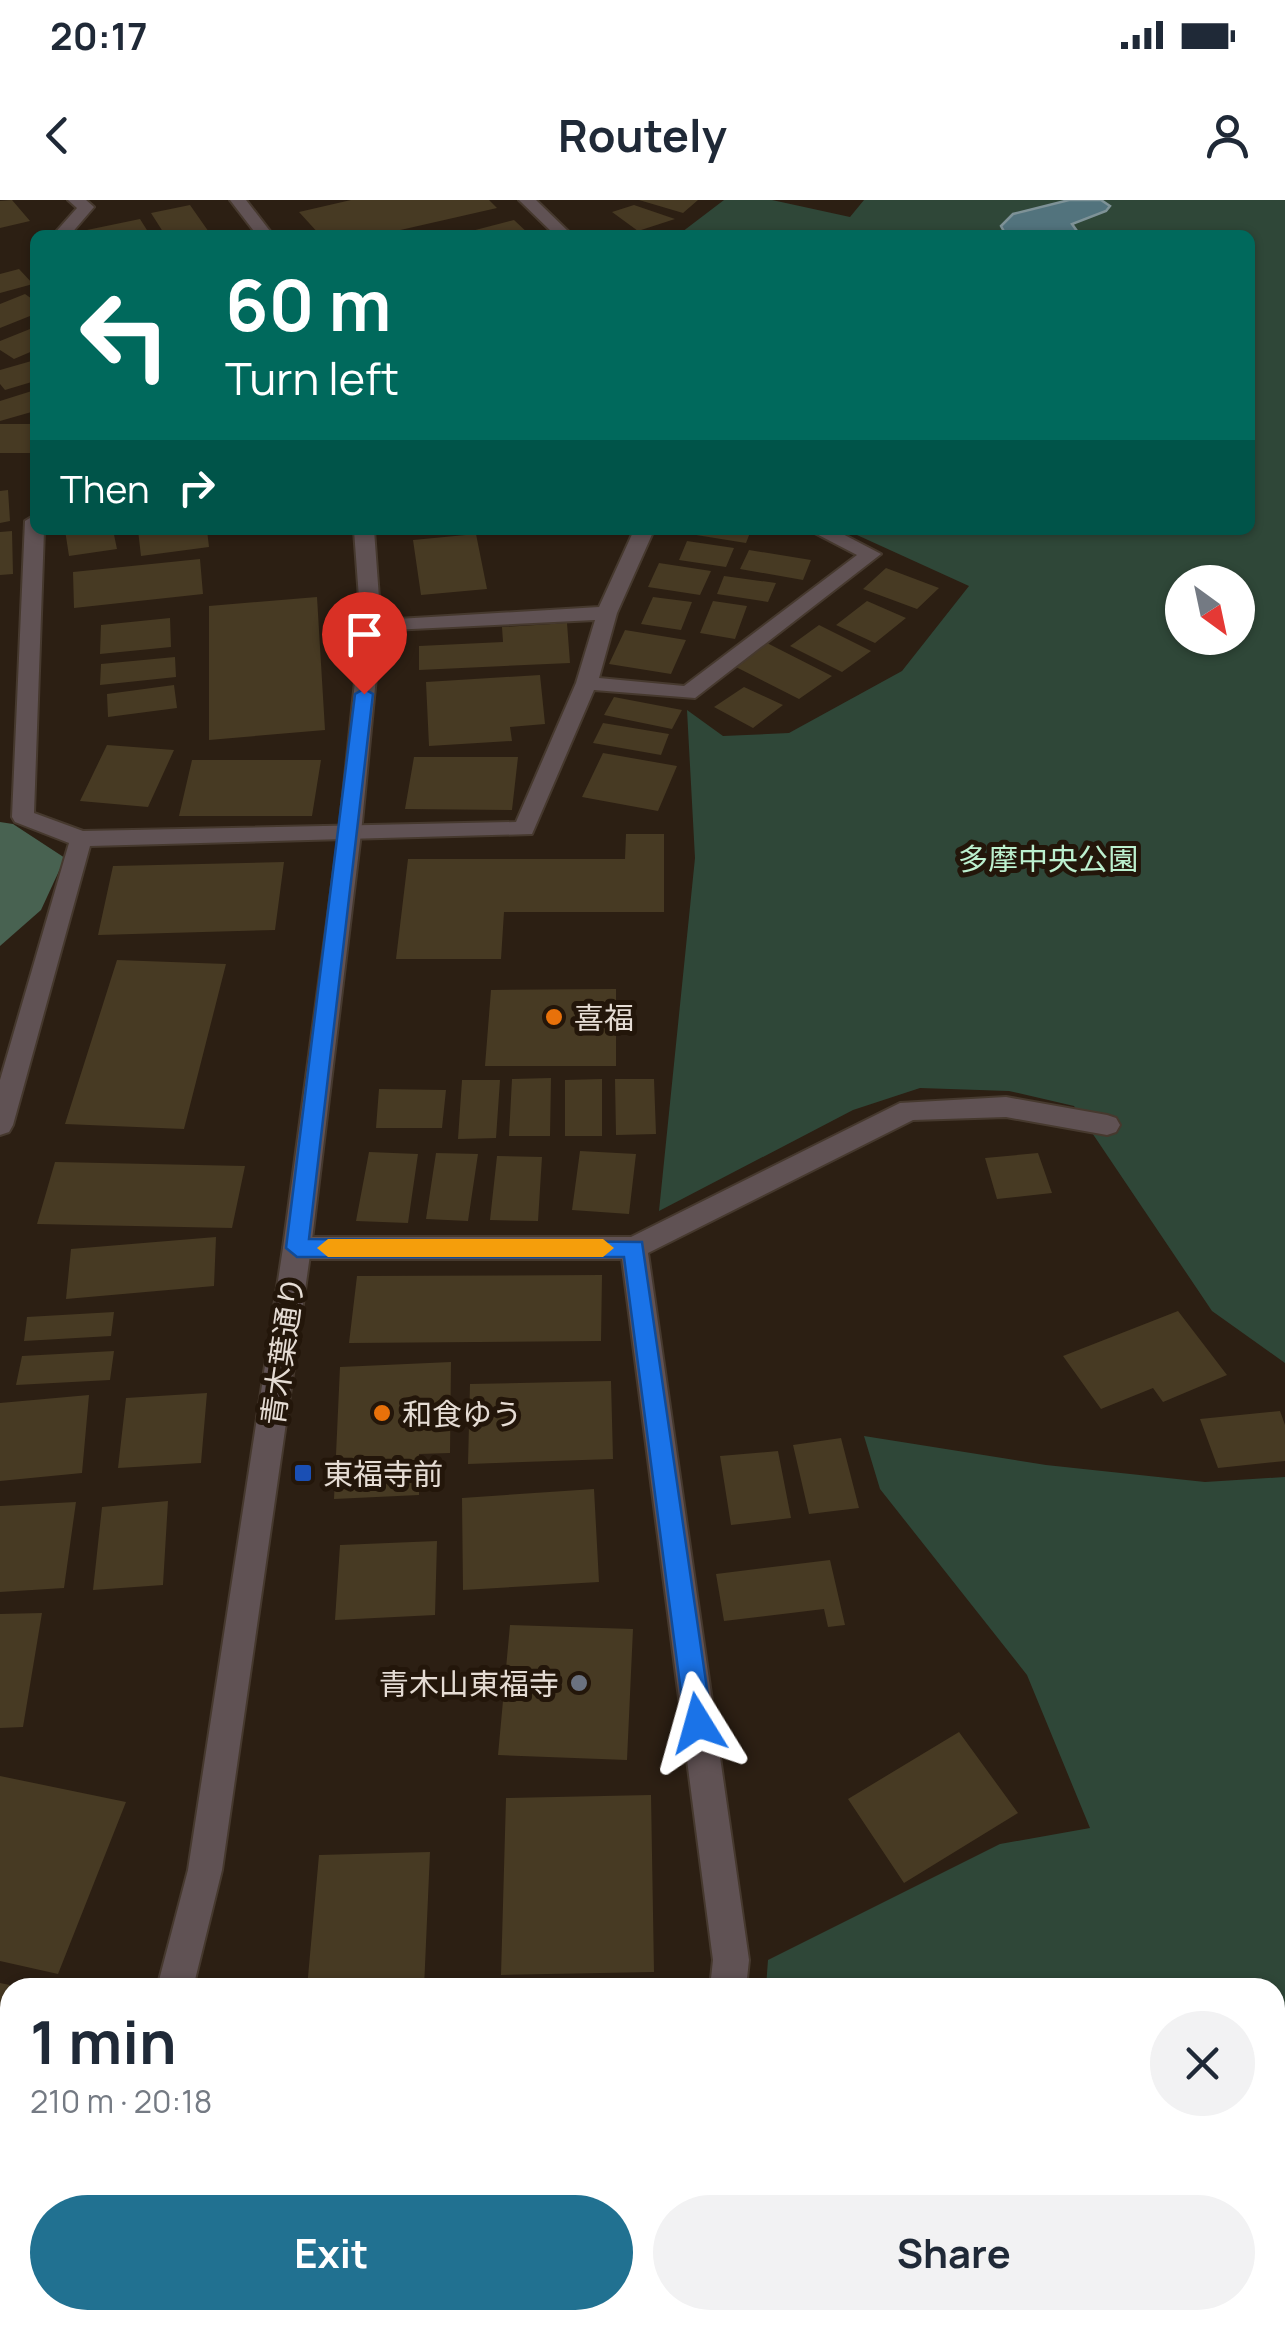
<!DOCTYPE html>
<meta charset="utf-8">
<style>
body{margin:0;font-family:Manrope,"Noto Sans JP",sans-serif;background:#f2f2f3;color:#1f2937;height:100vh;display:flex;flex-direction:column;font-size:38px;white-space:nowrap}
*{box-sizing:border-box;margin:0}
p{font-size:32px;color:#747a83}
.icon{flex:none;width:55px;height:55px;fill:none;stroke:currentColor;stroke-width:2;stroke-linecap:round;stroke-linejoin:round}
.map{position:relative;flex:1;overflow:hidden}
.drawer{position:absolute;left:0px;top:1778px;width:1285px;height:352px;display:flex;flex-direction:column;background:#fff;border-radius:30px 30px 0 0;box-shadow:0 2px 8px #0004}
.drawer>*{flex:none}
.guide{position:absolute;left:30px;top:30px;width:1225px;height:305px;border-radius:15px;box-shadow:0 2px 8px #0004;background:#00695c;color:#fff;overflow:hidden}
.needle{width:65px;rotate:147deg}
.fabs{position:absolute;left:1165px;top:365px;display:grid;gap:20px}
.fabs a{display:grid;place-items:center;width:90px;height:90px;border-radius:50%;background:#fff;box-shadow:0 2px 8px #0004;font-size:50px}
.pin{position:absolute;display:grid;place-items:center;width:85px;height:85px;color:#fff;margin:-102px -42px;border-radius:50% 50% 50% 0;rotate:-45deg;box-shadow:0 0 10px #0007}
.pin .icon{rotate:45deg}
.me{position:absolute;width:110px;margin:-55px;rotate:352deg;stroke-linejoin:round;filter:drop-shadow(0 0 8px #0008)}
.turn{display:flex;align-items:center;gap:35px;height:210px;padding:0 30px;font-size:45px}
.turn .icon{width:130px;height:130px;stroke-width:2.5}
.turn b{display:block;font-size:70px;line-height:85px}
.then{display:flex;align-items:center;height:95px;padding:0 30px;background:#0003;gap:20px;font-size:38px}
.round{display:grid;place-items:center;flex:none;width:105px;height:105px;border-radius:52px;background:#f2f2f3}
.summary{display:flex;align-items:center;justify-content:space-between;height:170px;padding:0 30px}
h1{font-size:60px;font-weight:700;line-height:75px}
.cta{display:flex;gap:20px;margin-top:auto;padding:20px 30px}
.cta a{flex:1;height:115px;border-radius:60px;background:#217191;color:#fff;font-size:40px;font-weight:700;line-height:115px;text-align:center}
.cta a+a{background:#f2f2f3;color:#1f2937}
.status{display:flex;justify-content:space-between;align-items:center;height:70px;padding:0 50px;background:#fff;direction:ltr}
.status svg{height:28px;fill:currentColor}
header{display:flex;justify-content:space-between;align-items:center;height:130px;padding:0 30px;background:#fff;font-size:45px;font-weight:700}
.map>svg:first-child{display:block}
.green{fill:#2f4738;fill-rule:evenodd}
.forest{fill:#486251}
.water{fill:#52737d;stroke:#7e9297;stroke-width:2.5}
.building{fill:#473a23}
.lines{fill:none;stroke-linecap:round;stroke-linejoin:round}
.minor-casing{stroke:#46392e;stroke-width:4}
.tertiary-casing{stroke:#46392e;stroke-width:4}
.minor{fill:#605254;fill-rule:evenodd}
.tertiary{fill:#605254;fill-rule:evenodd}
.route{fill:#1a73e8;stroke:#114b97;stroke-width:2.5}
.slow{fill:#f59e0b}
.food-dot{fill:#e8710a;stroke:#23160a;stroke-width:4}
.transit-dot{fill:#1a4fb4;stroke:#23160a;stroke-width:4}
.worship-dot{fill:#6b7280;stroke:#23160a;stroke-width:4}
.labels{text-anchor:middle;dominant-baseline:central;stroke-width:10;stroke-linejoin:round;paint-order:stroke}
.park-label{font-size:30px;fill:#bcf0cf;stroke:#23160a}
.poi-label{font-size:30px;fill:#e5dcd4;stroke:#23160a;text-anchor:start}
.street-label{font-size:30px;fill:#e5dcd4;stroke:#23160a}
</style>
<div class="status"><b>20:17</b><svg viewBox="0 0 49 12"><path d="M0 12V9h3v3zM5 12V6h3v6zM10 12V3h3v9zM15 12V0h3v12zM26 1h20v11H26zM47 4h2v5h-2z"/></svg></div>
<header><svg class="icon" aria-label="back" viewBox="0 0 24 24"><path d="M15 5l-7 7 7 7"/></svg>Routely<svg class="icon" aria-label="person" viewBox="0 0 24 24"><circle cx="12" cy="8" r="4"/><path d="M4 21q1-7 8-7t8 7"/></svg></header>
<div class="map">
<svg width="1285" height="2129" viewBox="0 0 1285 2129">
<rect width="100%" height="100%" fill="#2c1f13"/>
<!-- green -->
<path class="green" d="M724,0h48l78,17 14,-17h421v1163l-73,-52 -138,-205 -65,-15 -89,-3 -67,22 -194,101 36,-353 -8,-148 36,26 66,-3 113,-62 67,-85 -123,-56h404v-295h-572zM1182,382h56v56h-56z
M864,1236l182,29 159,17 80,-5v852h-542v-9h532v-332l-509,-1 2,-27 232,-116 90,-16 -63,-153 -147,-186z"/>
<!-- forest -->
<path class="forest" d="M0,622l13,2 52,34 -24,52 -41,36z"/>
<!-- water -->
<path class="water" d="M1069,0h32l9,6 -4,5 -34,13 5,7 32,4h-103l-5,-9 12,-12z"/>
<!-- building -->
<path class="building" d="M12,0l18,21 -30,7v-27z
M351,0h138l8,8 -101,23 4,4h-80l-21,-23z
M639,0h59l-15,13z
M190,5l21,30h-46l-14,-22z
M634,5l41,14 -37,12 -26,-19z
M140,19l10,16h-61l-2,-5z
M514,20l16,15h-70v-1z
M19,69l14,15 -33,9v-19z
M25,94l10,7v13l-35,14v-24z
M35,127v23l-21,9 -14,-9v-9z
M35,160v21l-30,9 -5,-6v-14z
M35,190v21l-35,10v-20z
M0,224h35l-2,29h-33z
M8,290l2,31 -10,2v-32z
M65,330h48l4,19 -48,7z
M138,330h69l2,17 -68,9z
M692,330h59l-5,13 -56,-9z
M12,331l1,43 -13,1v-43z
M476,334l11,55 -66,6 -8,-55z
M687,341l47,7 -8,19 -47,-7z
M749,350l62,10 -8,20 -63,-11z
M200,359l3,35 -129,14 -1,-36z
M659,363l52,8 -11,24 -52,-8z
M886,368l53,20 -22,21 -54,-20z
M724,376l52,7 -8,19 -51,-8z
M317,397l8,133 -116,10v-134z
M653,397l39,5 -11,28 -40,-6z
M713,401l34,5 -12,33 -35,-6z
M867,401l39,17 -31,25 -39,-18z
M170,418l1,29 -71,7 1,-29z
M567,423l3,40 -151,7v-24l84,-4 -1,-15z
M819,425l52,26 -29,21 -52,-26z
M625,430l61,10 -15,34 -62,-10z
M767,443l65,33 -33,23 -65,-33z
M175,457l1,20 -76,8 1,-21z
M540,475l5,49 -35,3 2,14 -83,5 -3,-64z
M174,485l3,23 -69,9 -1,-23z
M744,487l39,18 -30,23 -39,-21z
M614,497l68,13 -10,19 -68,-14z
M603,523l66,11 -8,21 -68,-12z
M107,545l67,5 -26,57 -68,-6z
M603,553l74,13 -19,45 -76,-14z
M414,557h104l-6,53 -107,-1z
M192,560h129l-9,56h-133z
M626,634h38v78h-160l-3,47h-105l12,-100h217z
M284,662l-9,68 -177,5 15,-69z
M117,760l109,4 -42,165 -119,-5z
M616,789v77h-131l6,-76z
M551,878l-1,58h-41l3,-57z
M602,879v57h-37v-56z
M615,879h39l2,55 -40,1z
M462,880h38l-4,58 -38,1z
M379,889l67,1 -4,38h-66z
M580,951l56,3 -7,60 -57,-4z
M369,952l49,2 -10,69 -52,-2z
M436,953l42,1 -10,67 -42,-2z
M1038,953l14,40 -55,6 -12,-41z
M497,956l45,1 -4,64 -48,-1z
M55,962l190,4 -13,62 -195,-4z
M216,1037l-2,49 -148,13 5,-50z
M602,1075l-1,66 -252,2 8,-67z
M1178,1111l49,64 -64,27 -10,-14 -52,21 -38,-53z
M114,1112l-3,24 -87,5 3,-24z
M114,1151l-4,29 -94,5 6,-29z
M451,1162l-1,91 -31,1v41l-85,4 6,-132z
M611,1181l2,78 -145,5 2,-80z
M207,1193l-6,70 -83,5 8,-70z
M89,1195l-7,78 -82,8v-78z
M1280,1211l5,14v36l-67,7 -18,-49z
M841,1238l18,70 -50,6 -16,-69z
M778,1251l13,67 -60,7 -11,-69z
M594,1289l5,93 -136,8 -1,-92z
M168,1301l-5,84 -70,5 9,-83z
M76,1302l-12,86 -64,4v-86z
M437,1341l-2,74 -100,5 5,-75z
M830,1360l15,65 -17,2 -4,-18 -100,12 -8,-47z
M42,1413l-19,114 -23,1v-114z
M510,1425l123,4 -6,131 -129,-5z
M959,1532l59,81 -114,70 -56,-84z
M0,1576l126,26 -68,172 -58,-13z
M651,1595l3,177 -153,3 5,-177z
M430,1652l-6,136h-117l12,-133z
M0,1783l10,2v121l-10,-2z
M260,2120h134v9h-135z"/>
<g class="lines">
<!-- minor casing -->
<g class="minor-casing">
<path id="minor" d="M68,0h18l8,7 -24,28h-17l24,-27z
M519,0h17l36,35h-17z
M35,315v15h9l-10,283 49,18 433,-9 60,-139 19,-63 -224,11 -7,-2v-8l235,-14 35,-77h20l-37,83 -18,65 85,8 173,-131 -48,-25h26l46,24 -186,144 -101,-8 -62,144 -442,12 -77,279 -4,7 -9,3v-55l69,-237 -54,-21 -3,-5 13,-296z
M1006,897l101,18 9,3 4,7 -4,7 -9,3 -101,-18 -93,3 -265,133 101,707 -3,28h-36l3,-28 -91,-701h-325l-10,-3 -4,-8 4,-8 10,-3h334l269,-134z
M681,2120h40v9h-40z"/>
</g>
<!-- tertiary casing -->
<g class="tertiary-casing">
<path id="tertiary" d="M230,0h16l27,35h-16z
M354,330h20l7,95 -20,208 -50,415 -89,622 -29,118h-36l31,-118 95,-622 56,-415 22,-208z
M41,2120h40l-4,9h-40z"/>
</g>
<!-- minor -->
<use href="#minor" class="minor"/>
<!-- tertiary -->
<use href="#tertiary" class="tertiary"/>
</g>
<!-- route -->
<path class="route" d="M364,489l9,5 -64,545 333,3 70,481 -4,9 -10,4 -9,-4 -4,-9 -61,-466h-327l-11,-9 69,-554z"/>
<!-- slow -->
<path class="slow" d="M328,1039h275l11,9 -11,9h-275l-11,-9z"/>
<!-- markers -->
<g class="food-dot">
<circle cx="554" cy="817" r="10"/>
<circle cx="382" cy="1213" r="10"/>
</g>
<rect class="transit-dot" x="293" y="1263" width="20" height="20" rx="5"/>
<circle class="worship-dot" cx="579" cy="1483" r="10"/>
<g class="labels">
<!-- park labels -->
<g class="park-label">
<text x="1048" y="658">多摩中央公園</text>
</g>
<!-- poi labels -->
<g class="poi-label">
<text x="574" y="817">喜福</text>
<text x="402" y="1213">和食ゆう</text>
<text x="323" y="1273">東福寺前</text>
<text x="559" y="1483" text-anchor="end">青木山東福寺</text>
</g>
<!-- street labels -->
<g class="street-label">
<text transform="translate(282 1151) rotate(-82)">青木葉通り</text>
</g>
</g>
</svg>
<div class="fabs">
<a><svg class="needle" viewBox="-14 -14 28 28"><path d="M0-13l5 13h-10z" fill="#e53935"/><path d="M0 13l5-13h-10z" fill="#747a83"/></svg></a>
</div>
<div class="pin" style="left:364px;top:494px;background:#d93025"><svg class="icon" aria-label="arrive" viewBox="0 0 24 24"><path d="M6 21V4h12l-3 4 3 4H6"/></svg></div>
<svg class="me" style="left:698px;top:1523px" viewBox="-20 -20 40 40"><path d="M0-17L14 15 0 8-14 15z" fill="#1a73e8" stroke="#fff" stroke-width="4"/></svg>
<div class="guide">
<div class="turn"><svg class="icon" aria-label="left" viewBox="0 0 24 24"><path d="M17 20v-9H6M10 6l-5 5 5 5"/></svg><div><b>60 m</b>Turn left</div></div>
<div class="then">Then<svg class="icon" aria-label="right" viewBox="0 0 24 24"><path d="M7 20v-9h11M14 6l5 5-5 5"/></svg></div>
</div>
<section class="drawer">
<div class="summary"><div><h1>1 min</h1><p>210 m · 20:18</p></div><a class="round"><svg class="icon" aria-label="close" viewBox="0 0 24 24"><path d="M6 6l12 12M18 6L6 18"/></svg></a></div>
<div class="cta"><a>Exit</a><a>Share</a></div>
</section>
</div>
